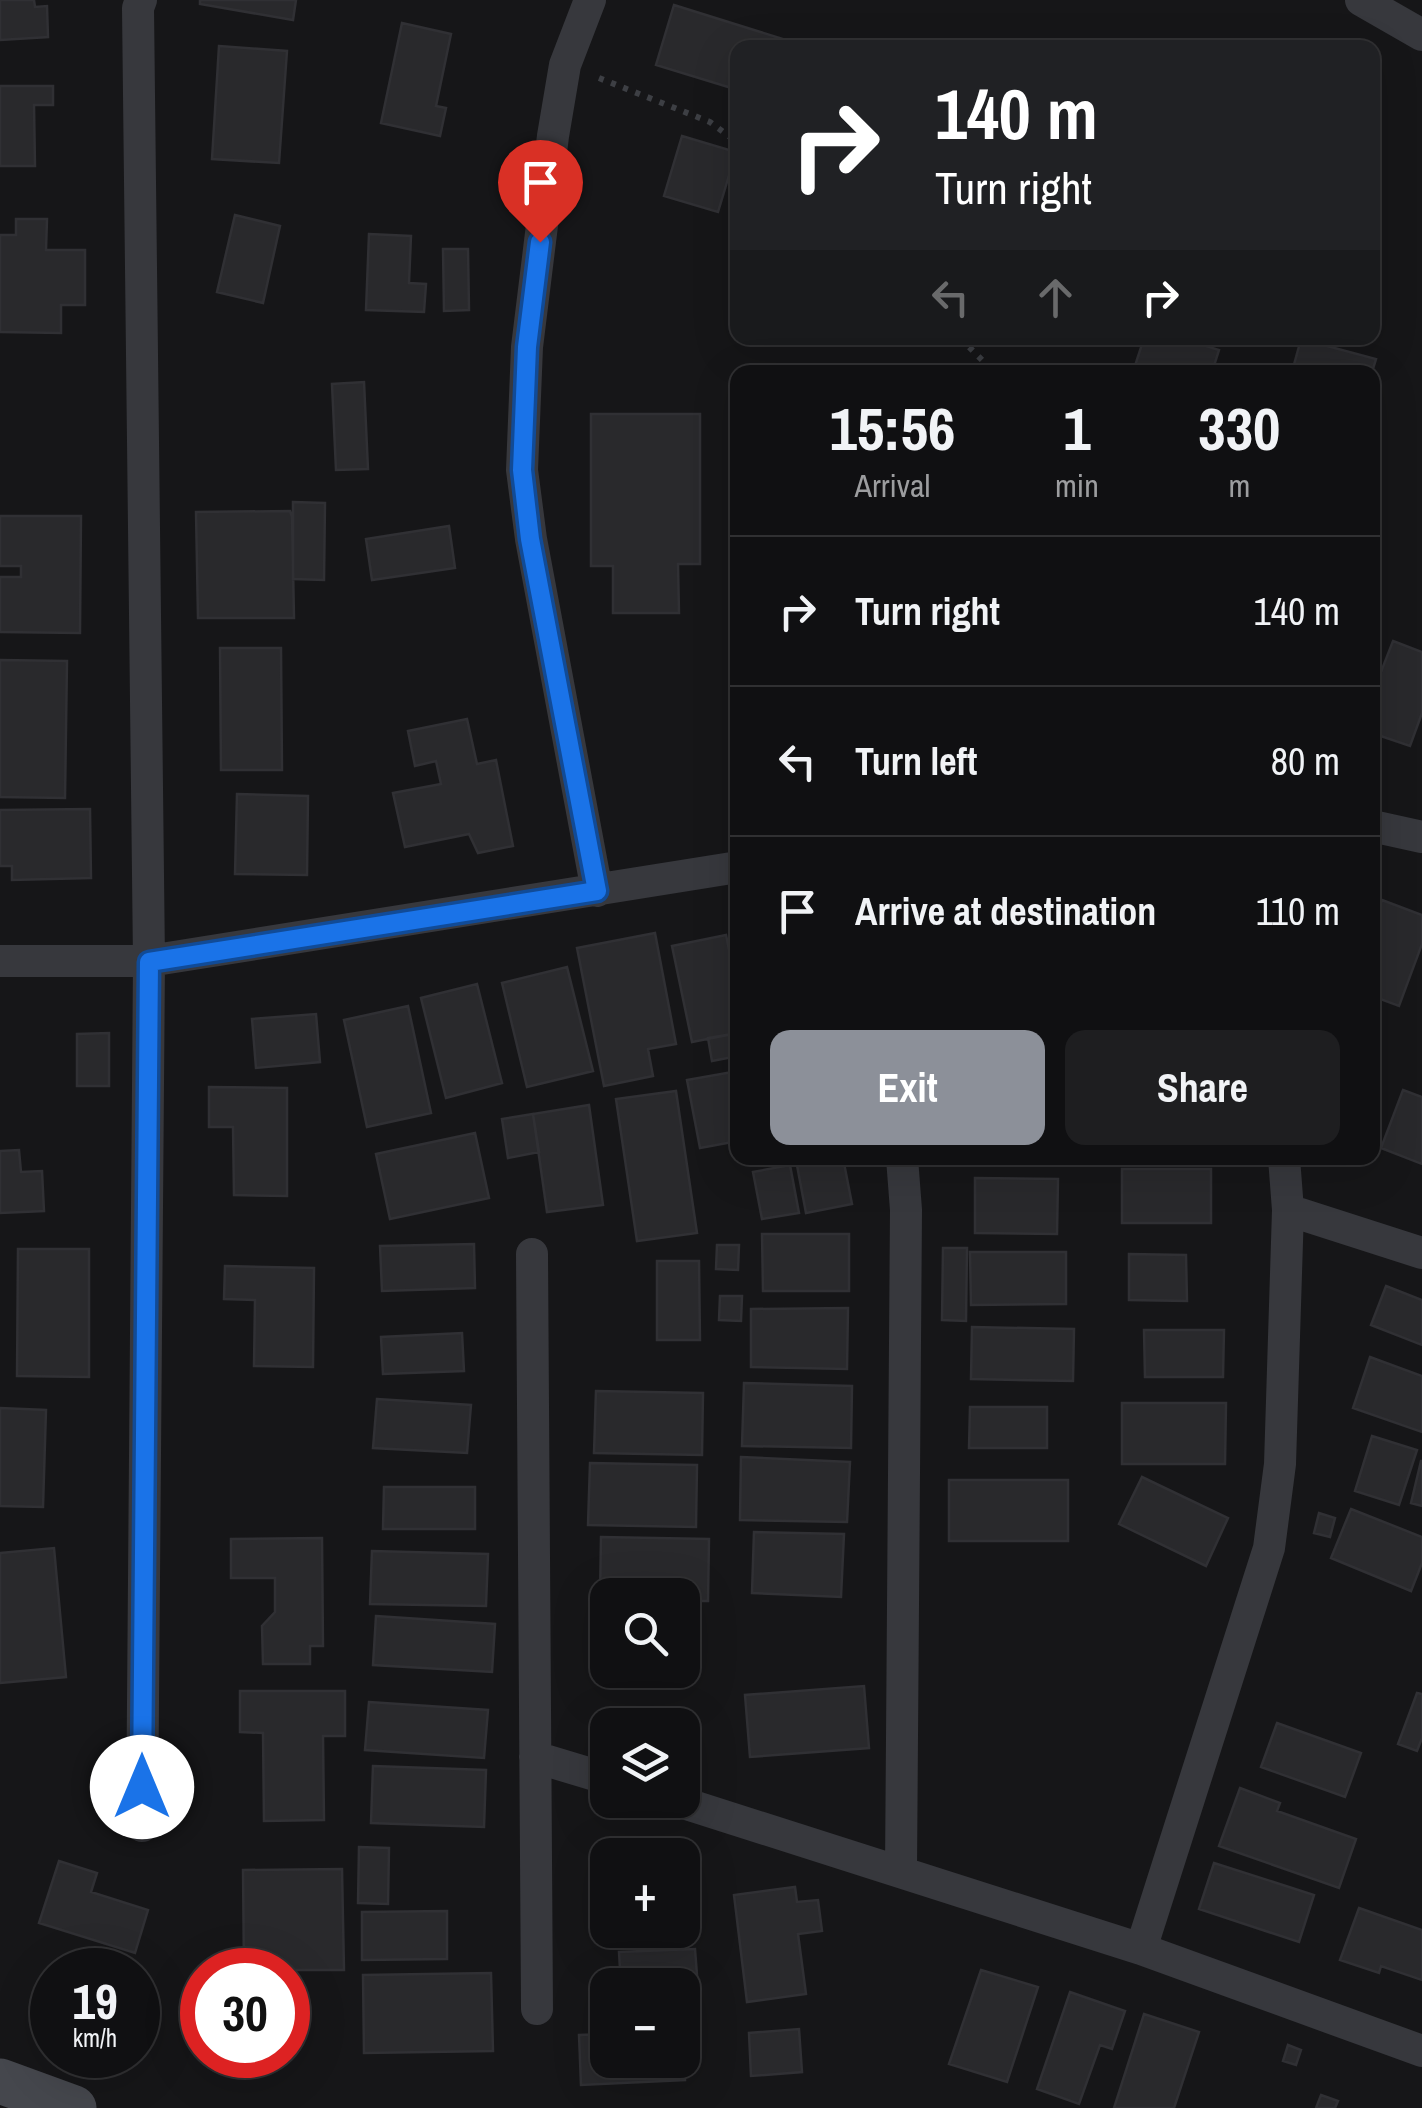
<!DOCTYPE html>
<meta charset="utf-8">
<style>
body{margin:0;font-family:"Archivo Narrow",sans-serif;background:#1e1e20;color:#f1f3f6;height:100vh;display:flex;flex-direction:column;font-size:38px;white-space:nowrap}
*{box-sizing:border-box;margin:0}
p{font-size:32px;color:#9c9d9f}
.icon{flex:none;width:55px;height:55px;fill:none;stroke:currentColor;stroke-width:2;stroke-linecap:round;stroke-linejoin:round}
.map{position:relative;flex:1;overflow:hidden}
.panel{position:absolute;left:730px;top:365px;width:650px;height:800px;display:flex;flex-direction:column;background:#101012;border-radius:20px;box-shadow:0 10px 40px #0002,0 0 0 2px #303032}
.panel>*{flex:none}
.top-card{position:absolute;left:730px;top:40px;width:650px;height:305px;border-radius:20px;box-shadow:0 10px 40px #0002,0 0 0 2px #303032;background:#202124;color:#fff;overflow:hidden}
.buttons{position:absolute;left:590px;top:1578px;display:grid;gap:20px}
.buttons a{display:grid;place-items:center;width:110px;height:110px;border-radius:20px;background:#101012;box-shadow:0 10px 40px #0002,0 0 0 2px #303032;font-size:50px}
.speed{position:absolute;left:30px;top:1948px;display:flex;gap:20px;font-size:50px;font-weight:700;text-align:center}
.speed>*{display:grid;place-content:center;width:130px;height:130px;border-radius:50%;background:#101012;box-shadow:0 10px 40px #0002,0 0 0 2px #303032;line-height:1}
.speed small{font-size:25px;font-weight:400}
.speed .limit{border:15px solid #d22;background:#fff;color:#111}
.pin{position:absolute;display:grid;place-items:center;width:85px;height:85px;color:#fff;margin:-102px -42px;border-radius:50% 50% 50% 0;rotate:-45deg;box-shadow:0 0 10px #0007}
.pin .icon{rotate:45deg}
.me{position:absolute;width:110px;margin:-55px;rotate:0deg;stroke-linejoin:round;filter:drop-shadow(0 0 8px #0008)}
.turn{display:flex;align-items:center;gap:35px;height:210px;padding:0 40px;font-size:45px}
.turn .icon{width:130px;height:130px;stroke-width:2.5}
.turn b{display:block;font-size:70px;line-height:85px}
.lanes{display:flex;align-items:center;height:95px;padding:0 40px;background:#0003;justify-content:center;gap:50px;direction:ltr}
.lanes .off{opacity:.35}
.eta{display:flex;justify-content:space-evenly;align-items:center;height:170px;text-align:center}
.eta b{font-size:60px;font-weight:700;line-height:70px}
.primary-button{display:flex;gap:20px;margin-top:auto;padding:20px 40px}
.primary-button a{flex:1;height:115px;border-radius:20px;background:#8c9099;color:#fff;font-size:40px;font-weight:700;line-height:115px;text-align:center}
.primary-button a+a{background:#1e1e20;color:#f1f3f6}
ul{padding:0;list-style:none}
li{display:flex;align-items:center;gap:30px;height:150px;padding:0 40px;border-top:2px solid #303032}
li div{flex:1}
li b{display:block;font-size:38px}
li em{font-style:normal}
.map>svg:first-child{display:block}
.building{fill:#29292c;stroke:#303034;stroke-width:2.5}
.lines{fill:none;stroke-linecap:round;stroke-linejoin:round}
.path{stroke:#3d3f44;stroke-width:6;stroke-dasharray:5 8;stroke-linecap:butt}
.street{stroke:#37383d;stroke-width:32}
.secondary{stroke:#45474d;stroke-width:45}
.route-casing{stroke:#114b97;stroke-width:25}
.route{stroke:#1a73e8;stroke-width:18}
</style>
<div class="map">
<svg width="1422" height="2108" viewBox="0 0 1422 2108">
<rect width="100%" height="100%" fill="#161618"/>
<!-- building -->
<path class="building" d="M0,0h34l1,7 12,-1 1,31 -48,3z
M200,0h96l-3,20 -93,-16z
M674,5l131,41v2h-67v42l-82,-25z
M402,23l49,11 -15,72 10,2 -6,28 -59,-13z
M219,46l68,5 -8,112 -67,-4z
M0,86h53v19h-19l1,61h-35z
M682,136l54,16 -18,60 -54,-16z
M235,215l45,11 -17,77 -46,-11z
M16,219h31l-1,31h39v55h-24v28l-61,-1v-97h16z
M369,234l42,2 -2,47 17,1 -2,28 -58,-2z
M443,249h25l1,61 -25,1z
M1144,338h37l38,12 -7,22h-79z
M1301,339l75,20 -4,13h-80z
M364,382l4,87 -32,1 -4,-86z
M591,414h109v150h-22l1,49h-66v-47h-22z
M293,502l32,1 -1,77 -31,-1z
M290,511l2,6 2,101h-96l-2,-106z
M0,516h81l-1,117 -80,-1v-55h21v-11h-21z
M449,526l6,42 -83,12 -6,-41z
M1393,641l29,11v61l-12,33 -38,-13v-38z
M220,648h61l1,122h-61z
M0,660l67,1 -2,137 -65,-1z
M467,719l10,45 19,-4 17,86 -35,7 -9,-19 -64,13 -12,-54 48,-9 -5,-23 -21,5 -7,-35z
M237,794l71,2 -1,79 -72,-1z
M90,809l1,69 -79,2v-14h-12v-56z
M1382,900l40,15v29l-23,62 -27,-10v-70z
M655,933l21,111 -28,5 5,27 -49,10 -27,-138z
M726,935l12,58v40l-46,9 -20,-96z
M567,967l26,104 -66,16 -25,-104z
M477,984l25,99 -56,15 -25,-100z
M408,1006l23,107 -64,14 -23,-107z
M316,1014l4,48 -64,6 -4,-49z
M109,1033v53h-32v-52z
M738,1033v23l-26,5 -4,-23z
M738,1071v70l-38,7 -13,-68z
M209,1087l78,1v108l-53,-1 -1,-68h-24z
M1403,1090l19,7v67l-41,-16z
M676,1091l21,142 -60,8 -21,-142z
M589,1105l14,100 -56,7 -14,-98z
M533,1114l6,38 -31,6 -6,-39z
M475,1133l14,65 -99,21 -14,-65z
M19,1150l2,22 21,-1 2,40 -44,2v-62z
M808,1158h35l9,46 -46,9 -10,-53z
M790,1165l9,48 -37,6 -9,-47z
M1122,1169h89v54h-89z
M975,1178l83,1 -1,55 -82,-1z
M762,1234h87v57h-86z
M474,1244l1,44 -93,3 -2,-45z
M717,1245h22l-1,25 -22,-1z
M943,1248h24l-1,73 -24,-1z
M18,1249h71v128l-72,-1z
M970,1252h96v52l-95,1z
M1129,1254l57,1 1,46 -58,-1z
M657,1261h42l1,79h-43z
M225,1266l89,2 -1,99 -59,-1 1,-66 -31,-1z
M1386,1286l36,14v45l-51,-20z
M720,1296h22l-1,25 -22,-1z
M848,1308l-1,61 -96,-2v-58z
M972,1327l102,2 -1,52 -102,-2z
M1144,1330h80l-1,47h-78z
M462,1333l2,38 -81,3 -2,-37z
M1370,1357l52,19v56l-69,-24z
M744,1383l108,3 -1,62 -109,-2z
M596,1391l107,2 -1,62 -108,-2z
M377,1399l94,6 -4,48 -94,-5z
M1122,1403h104l-1,61h-103z
M970,1407h77v41h-78z
M0,1408l46,2 -3,97 -43,-1z
M1372,1436l45,14 -18,55 -44,-14z
M741,1457l109,5 -3,60 -107,-2z
M1421,1461h1v45l-11,-3z
M590,1463l107,2 -1,62 -108,-2z
M1142,1477l86,41 -22,48 -87,-42z
M949,1480h119v61h-119z
M384,1487h91v42h-92z
M1351,1509l71,28v26l-11,28 -80,-33z
M1319,1513l16,5 -5,19 -16,-4z
M754,1532l90,2 -3,63 -89,-4z
M601,1537l108,2 -1,62h-26v-6h-74v4h-8z
M322,1538l1,108h-13v18h-47l-1,-38 13,-14v-34h-44v-39z
M54,1548l12,129 -66,6v-130z
M372,1551l116,3 -2,52 -116,-2z
M376,1616l119,8 -3,48 -119,-7z
M864,1686l5,62 -119,9 -5,-62z
M240,1691h105v45h-22l1,84 -60,1 -1,-88 -23,-1z
M1417,1693l5,1v44l-5,13 -19,-7z
M369,1702l119,8 -4,48 -119,-8z
M1277,1723l84,30 -16,44 -84,-30z
M373,1766l113,4 -2,57 -113,-4z
M1240,1788l40,15 -3,8 79,28 -17,49 -120,-42z
M359,1847l30,1 -1,56 -30,-1z
M59,1861l38,12 -6,19 57,18 -13,43 -96,-30z
M1214,1863l100,32 -15,47 -100,-33z
M342,1869l2,101h-100l-1,-100z
M795,1887l2,15 21,-2 4,31 -24,3 8,60 -59,8 -13,-107z
M1359,1908l63,22v50l-41,-14 -2,7 -39,-13z
M447,1911v48l-85,1v-48z
M695,1949l3,39 -77,-3 -2,-33z
M981,1970l57,17 -31,95 -58,-18z
M491,1973l2,78 -129,2 -1,-78z
M1070,1992l55,19 -13,38 -12,-4 -21,59 -42,-15z
M1144,2014l55,18 -25,76h-60z
M799,2029l3,43 -51,4 -2,-43z
M683,2031l2,49 -104,5 -2,-50 29,-1v26h74z
M1288,2045l13,5 -5,15 -13,-4z
M1321,2095l17,6 -3,7h-19z"/>
<g class="lines">
<!-- path -->
<path class="path" d="M599,78l111,44 28,21
M960,338l34,34"/>
<!-- street -->
<path class="street" d="M141,0l-3,8 11,953 -7,865
M590,0l-25,65 -12,71 -26,211 -5,123 9,69 66,352
M1361,0l61,35
M1372,826l50,11
M0,961h149l589,-94
M1288,1210l134,43
M532,1254l5,755
M535,1757l73,22
M674,1800l467,149 281,102
M901,1870l5,-660 -4,-52
M1141,1949l128,-401 11,-84 8,-254 -4,-52"/>
<!-- secondary -->
<path class="secondary" d="M0,2081l74,27"/>
</g>
<g class="lines">
<!-- route casing -->
<g class="route-casing">
<path id="route" d="M142,1787l7,-825 448,-71 -67,-352 -8,-69 5,-123 13,-105"/>
</g>
<!-- route -->
<use href="#route" class="route"/>
</g>
</svg>
<div class="buttons">
<a><svg class="icon" aria-label="search" viewBox="0 0 24 24"><circle cx="10" cy="10" r="6"/><path d="M15 15l6 6"/></svg></a>
<a><svg class="icon" aria-label="layers" viewBox="0 0 24 24"><path d="M12 4l9 5-9 5-9-5zM3 14l9 5 9-5"/></svg></a>
<a>+</a>
<a>−</a>
</div>
<div class="speed"><div>19<small>km/h</small></div><div class="limit">30</div></div>
<div class="pin" style="left:540px;top:242px;background:#d93025"><svg class="icon" aria-label="arrive" viewBox="0 0 24 24"><path d="M6 21V4h12l-3 4 3 4H6"/></svg></div>
<svg class="me" style="left:142px;top:1787px" viewBox="-20 -20 40 40"><circle r="19" fill="#fff"/><path d="M0-13L10 11 0 6-10 11z" fill="#1a73e8"/></svg>
<div class="top-card">
<div class="turn"><svg class="icon" aria-label="right" viewBox="0 0 24 24"><path d="M7 20v-9h11M14 6l5 5-5 5"/></svg><div><b>140 m</b>Turn right</div></div>
<div class="lanes"><svg class="icon off" aria-label="left" viewBox="0 0 24 24"><path d="M17 20v-9H6M10 6l-5 5 5 5"/></svg><svg class="icon off" aria-label="ahead" viewBox="0 0 24 24"><path d="M12 20V5M6 11l6-6 6 6"/></svg><svg class="icon" aria-label="right" viewBox="0 0 24 24"><path d="M7 20v-9h11M14 6l5 5-5 5"/></svg></div>
</div>
<section class="panel">
<div class="eta">
<div><b>15:56</b><p>Arrival</p></div>
<div><b>1</b><p>min</p></div>
<div><b>330</b><p>m</p></div>
</div>
<ul>
<li><svg class="icon" aria-label="right" viewBox="0 0 24 24"><path d="M7 20v-9h11M14 6l5 5-5 5"/></svg><div><b>Turn right</b></div><em>140 m</em></li>
<li><svg class="icon" aria-label="left" viewBox="0 0 24 24"><path d="M17 20v-9H6M10 6l-5 5 5 5"/></svg><div><b>Turn left</b></div><em>80 m</em></li>
<li><svg class="icon" aria-label="arrive" viewBox="0 0 24 24"><path d="M6 21V4h12l-3 4 3 4H6"/></svg><div><b>Arrive at destination</b></div><em>110 m</em></li>
</ul>
<div class="primary-button"><a>Exit</a><a>Share</a></div>
</section>
</div>
